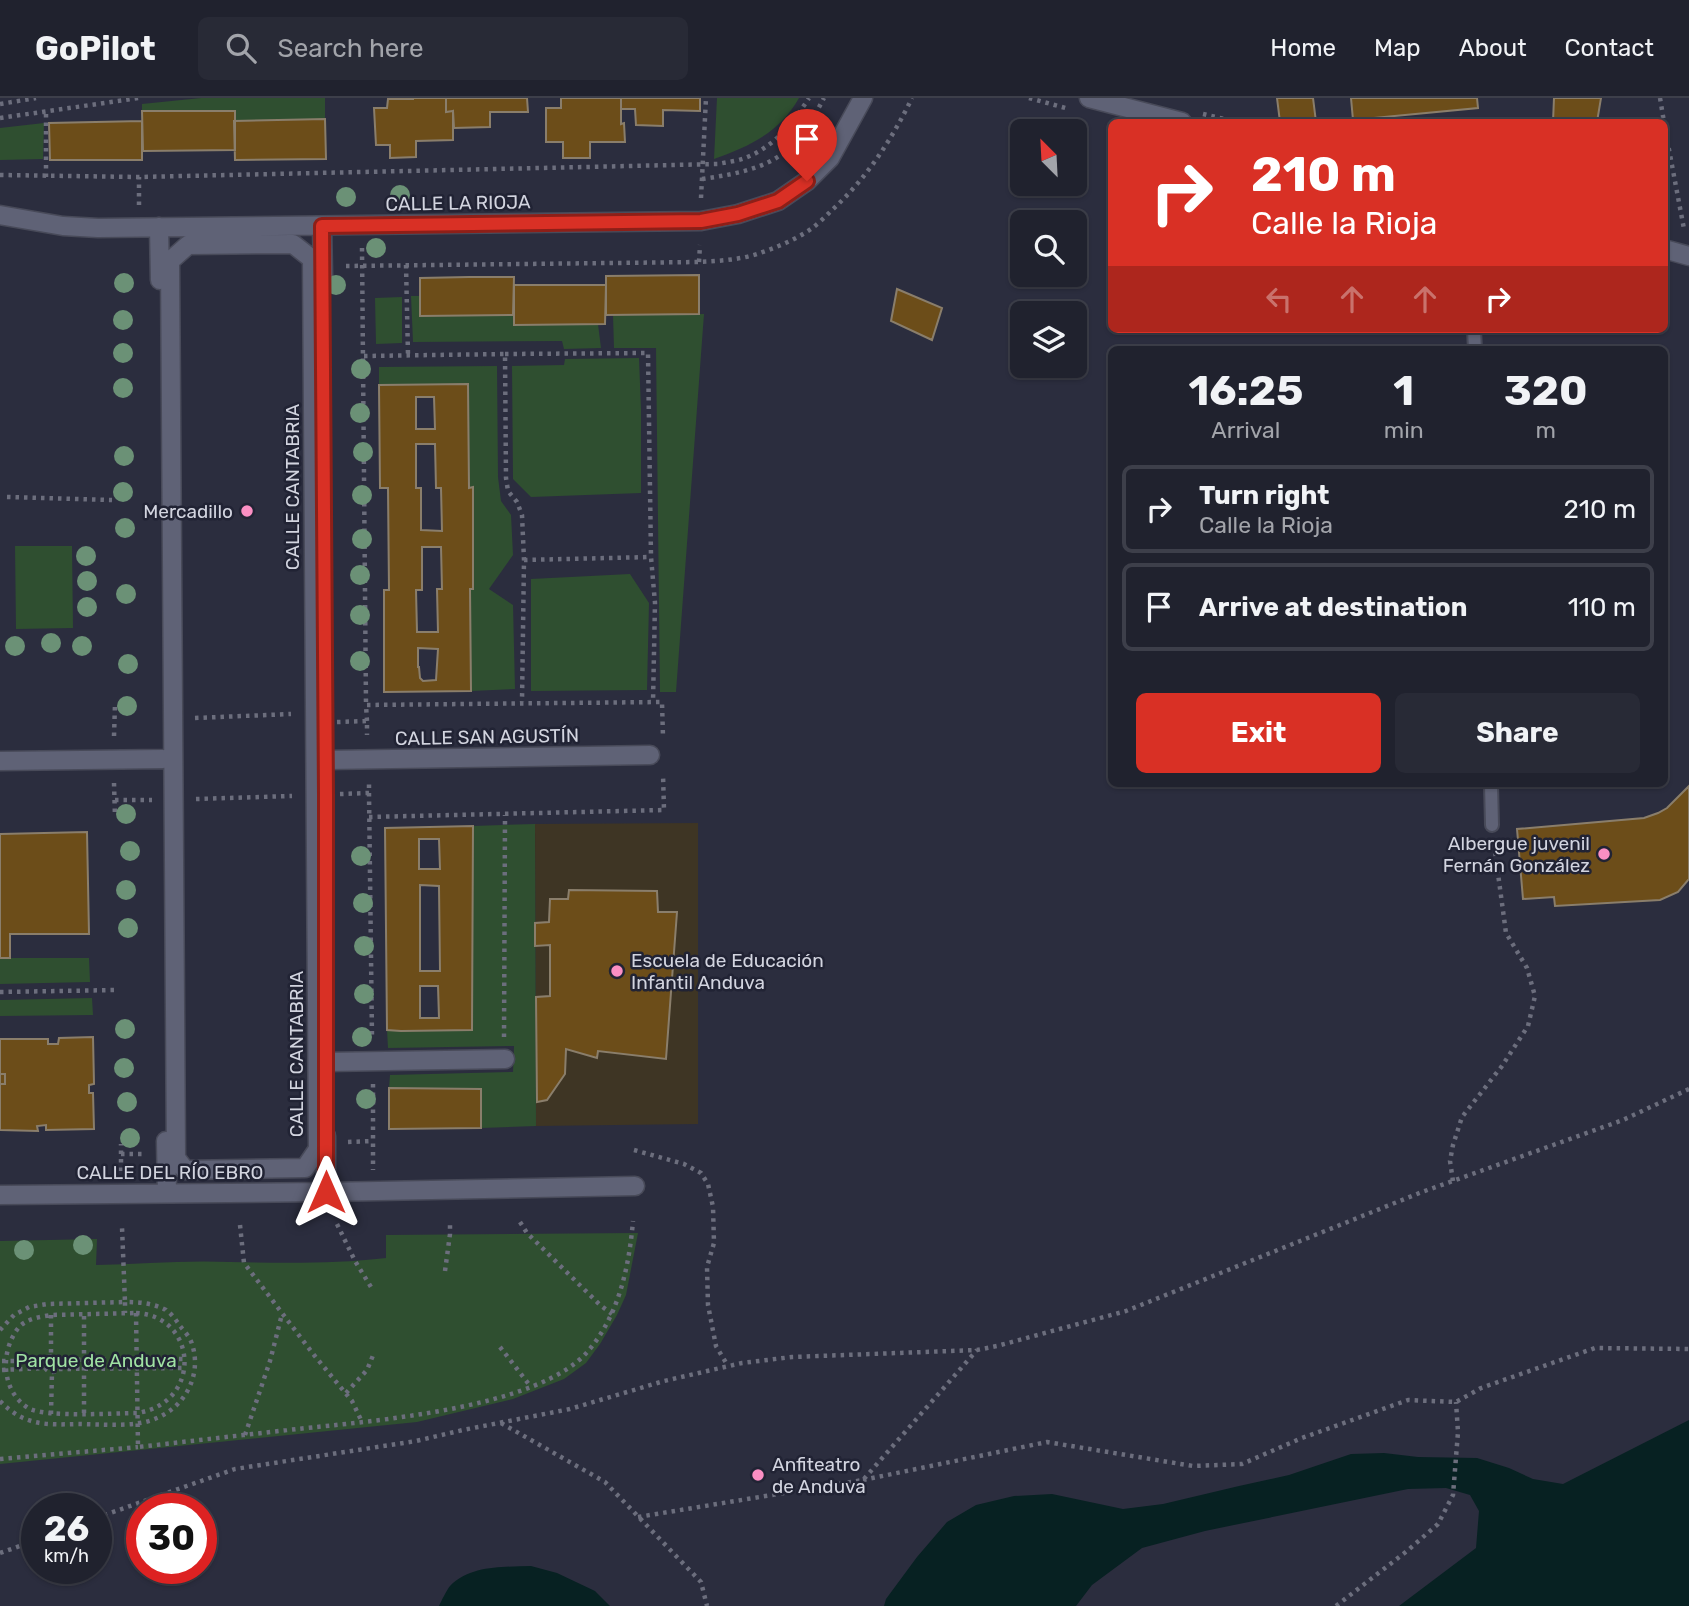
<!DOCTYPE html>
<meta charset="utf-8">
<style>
body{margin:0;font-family:Rubik,sans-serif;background:#282a36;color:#f1f3f6;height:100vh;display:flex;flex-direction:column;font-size:26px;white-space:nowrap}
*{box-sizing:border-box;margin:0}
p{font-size:23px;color:#a2a4aa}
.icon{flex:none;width:38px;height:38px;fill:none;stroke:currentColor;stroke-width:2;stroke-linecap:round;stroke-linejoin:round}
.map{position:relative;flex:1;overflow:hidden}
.sheet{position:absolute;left:1108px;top:248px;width:560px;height:441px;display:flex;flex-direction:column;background:#20222e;border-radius:10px;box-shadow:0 2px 5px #0004,0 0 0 2px #3d3f4a}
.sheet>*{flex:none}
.banner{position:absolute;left:1108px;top:21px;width:560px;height:214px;border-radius:10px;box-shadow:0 2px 5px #0004,0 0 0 2px #3d3f4a;background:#d93025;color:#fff;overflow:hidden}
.needle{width:46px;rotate:336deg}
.tools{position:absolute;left:1010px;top:21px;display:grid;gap:14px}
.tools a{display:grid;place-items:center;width:77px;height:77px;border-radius:10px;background:#20222e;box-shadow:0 2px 5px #0004,0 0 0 2px #3d3f4a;font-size:35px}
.speed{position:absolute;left:21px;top:1395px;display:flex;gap:14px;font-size:35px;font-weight:700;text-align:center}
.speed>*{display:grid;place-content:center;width:91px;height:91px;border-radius:50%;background:#20222e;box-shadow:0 2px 5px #0004,0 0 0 2px #3d3f4a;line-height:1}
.speed small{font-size:18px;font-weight:400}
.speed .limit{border:10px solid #d22;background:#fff;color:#111}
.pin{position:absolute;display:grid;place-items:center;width:60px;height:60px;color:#fff;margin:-72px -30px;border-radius:50% 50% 50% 0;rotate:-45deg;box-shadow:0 0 7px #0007}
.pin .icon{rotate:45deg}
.me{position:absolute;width:77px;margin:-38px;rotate:0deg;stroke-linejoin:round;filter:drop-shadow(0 0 5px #0008)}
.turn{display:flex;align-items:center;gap:24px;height:147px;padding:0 28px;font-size:32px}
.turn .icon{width:91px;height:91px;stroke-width:2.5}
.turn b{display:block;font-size:49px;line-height:60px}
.lanes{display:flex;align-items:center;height:66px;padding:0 28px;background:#0003;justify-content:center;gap:35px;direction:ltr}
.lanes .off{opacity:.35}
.eta{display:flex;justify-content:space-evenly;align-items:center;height:119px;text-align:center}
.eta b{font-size:42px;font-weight:700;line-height:49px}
.button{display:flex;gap:14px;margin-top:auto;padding:14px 28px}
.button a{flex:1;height:80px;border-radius:10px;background:#d93025;color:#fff;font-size:28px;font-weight:700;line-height:80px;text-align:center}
.button a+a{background:#282a36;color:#f1f3f6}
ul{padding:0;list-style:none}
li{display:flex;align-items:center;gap:21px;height:88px;margin:0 14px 10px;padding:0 14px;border:4px solid #3d3f4a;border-radius:10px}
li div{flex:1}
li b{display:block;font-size:26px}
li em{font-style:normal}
header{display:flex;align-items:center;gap:42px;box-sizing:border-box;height:98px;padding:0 35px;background:#20222e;border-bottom:2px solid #3d3f4a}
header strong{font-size:33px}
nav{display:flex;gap:38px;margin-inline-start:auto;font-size:24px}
.search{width:490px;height:63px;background:#282a36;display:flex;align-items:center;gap:18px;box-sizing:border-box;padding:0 24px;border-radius:10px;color:#a2a4aa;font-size:26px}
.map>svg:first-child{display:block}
.education{fill:#3e3524}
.green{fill:#2f4f30}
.water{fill:#072122}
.building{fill:#6c4d19;stroke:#8a7e6b;stroke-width:2;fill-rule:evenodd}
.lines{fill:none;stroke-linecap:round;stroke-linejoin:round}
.lane-casing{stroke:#484a59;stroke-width:16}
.street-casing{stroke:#484a59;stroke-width:21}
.path{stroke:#6c6e7d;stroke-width:4.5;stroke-dasharray:3.5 5;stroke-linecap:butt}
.lane{stroke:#5f6276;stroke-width:12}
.street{stroke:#5f6276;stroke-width:18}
.tree{fill:#6b9176}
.route-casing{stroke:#8d1f18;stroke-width:18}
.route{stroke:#d93025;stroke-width:12}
.poi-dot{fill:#fb8fc3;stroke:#212334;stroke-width:2.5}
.labels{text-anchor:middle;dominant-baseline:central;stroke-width:5;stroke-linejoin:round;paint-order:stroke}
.street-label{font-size:19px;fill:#d2d4df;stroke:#212334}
.poi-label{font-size:19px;fill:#d2d4df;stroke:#212334;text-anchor:end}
.park-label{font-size:19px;fill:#a0e2a3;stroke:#212334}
</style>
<header>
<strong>GoPilot</strong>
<div class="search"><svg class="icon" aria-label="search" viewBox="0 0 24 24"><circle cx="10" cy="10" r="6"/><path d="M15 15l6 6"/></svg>Search here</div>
<nav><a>Home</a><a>Map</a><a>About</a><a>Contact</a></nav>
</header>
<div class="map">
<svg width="1689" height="1508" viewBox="0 0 1689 1508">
<rect width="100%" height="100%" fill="#2b2d3e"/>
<!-- education -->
<path class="education" d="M698,725v301l-162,2 -1,-302z"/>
<!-- green -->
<path class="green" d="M201,0h124v21l-91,2 -92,-10v-7z
M717,0h82c-20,35 -49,48 -85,61z
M44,25l-1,36 -43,1v-32z
M411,198h8l1,20 93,-1 1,10 84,-1 3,24 -37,1 -2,-8 -149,1z
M402,199v46l-26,1 -1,-46z
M704,216l-28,378h-16l-4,-344h-42l-1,-33z
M639,260l2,51v84l-110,4 -18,-18 -1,-113 52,-1 1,-6z
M497,268l1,111 3,24 10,14 2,40 -24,34 24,16 2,84 -44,2 -1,-102h3v-101h-4l-1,-103h-89v-18z
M15,448h57l1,82 -57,1z
M630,476l19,29 -2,87 -116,1v-112z
M535,726l1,302 -55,2v-39l-92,-1 1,-13 123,-3 1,-26 -126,2 -1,-18 14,1 71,-2 1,-203z
M0,860h89l1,24 -90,2z
M92,900l1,17 -93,1v-16z
M638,1135l-12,62 -9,20 -17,29 -14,19 -22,16 -51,20 -96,23 -417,42v-223l97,-2 -1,26c44,-1 90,-5 134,-3 52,1 105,2 156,-4v-23z"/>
<!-- water -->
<path class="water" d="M1689,1322v186h-290l77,-58 3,-37 -9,-16 -24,-7 -38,1 -203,42 -63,17 -50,37 -16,21h-192l2,-7 31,-42 30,-35 29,-17 38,-9 38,-2 71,15 40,-5 76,-18 50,-11 62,-21 33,-1 34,4 59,1 32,10 24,11 30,5z
M531,1468l26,7 38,18 15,15h-171c3,-6 7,-15 11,-20 21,-21 53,-19 81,-20z"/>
<!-- building -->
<path class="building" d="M413,0h33v14l7,-1v29l-37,1v16l-26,1v-13h-14l-2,-37h13l1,-9h25z
M446,0h81l1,14h-38v15l-36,1 -1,-17 -7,1z
M561,0h60v26l3,-1 1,19h-35v16h-27v-16h-17v-34h15z
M621,0h79v13l-37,-1v16l-27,-1 -1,-16h-14z
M1277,0h36l3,24h-36z
M1351,0h126l1,10 -125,12z
M1554,0h47l-4,24h-44z
M142,13h93v39l-92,1z
M325,21l1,40 -91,1 -1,-39z
M142,23v39h-92l-1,-37z
M699,177v39l-93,1v-39z
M469,179h45l-1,38 -93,1v-38z
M514,187h92l-1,39 -91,1z
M897,191l45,19 -10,32 -41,-19z
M468,286l1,104 4,-1v102h-3l1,102 -87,1v-102h5l-1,-102h-8l-1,-103zM416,299h18l1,32h-19zM416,346h19l1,44h5l1,43 -21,-1v-42h-5zM422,449h19l1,42h-5l1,43h-21l-1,-42h6zM418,550l20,1 -2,31 -13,1 -3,-3 -1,-11h-1z
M1689,688v93l-11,13 -18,8 -105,6 -1,-9 -31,2 -6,-70 127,-11 14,-5 9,-5z
M473,728l-1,204 -71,1 -14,-1 -2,-202zM419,741h20l1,30h-21zM420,787l19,1 1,85h-20zM420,888h18l1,32h-19z
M87,734l2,102h-79v24h-10v-124z
M569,792l88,1 1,21h19l-11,147 -68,-8 -1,7 -31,-9 -1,25 -18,26 -10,2 -1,-105 14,-1v-51l-15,1v-23l14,-1 1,-23h18z
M93,939l1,47 -5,1v8h4l1,36 -48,1v-5l-9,1 1,5 -38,-1v-46h5v-10h-5v-35h48v5h10l1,-6z
M0,976h5v10h-5z
M389,990l92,1v39l-92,1z"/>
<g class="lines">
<!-- lane casing -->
<g class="lane-casing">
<path id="lane" d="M1474,231l1,21
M1491,686l1,41"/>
</g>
<!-- street casing -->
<g class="street-casing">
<path id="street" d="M1089,0l93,24
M0,117l63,11 35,2 603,-7 37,-7 40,-13 29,-20 23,-23 33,-60
M322,128l1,49
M159,129l1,53
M293,146l19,15 6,890 -13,19 -120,2 -9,-12 -6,-897 18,-16z
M1664,151l25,7
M326,662l324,-5
M0,663l163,-2
M327,964l178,-3
M166,1043l1,52
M326,1094v-56
M0,1097l326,-3 309,-6"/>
</g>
<!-- path -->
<path class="path" d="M1029,0l40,11
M1660,0l4,24
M0,6l36,-6
M1203,16l34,8
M0,20l139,-20
M1664,25l20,106
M0,77l139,2 579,-13c9,-2 19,-3 27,-6 29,-11 48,-35 64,-60
M46,79v-66
M702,81c40,-6 77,-12 102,-47 8,-11 14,-23 20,-34
M701,100l5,-100
M139,107v-28
M362,150l4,457
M699,164l1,-17
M406,167l2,90
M346,168l353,-4c19,-1 39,-2 58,-8 18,-6 38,-14 54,-25 7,-5 14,-12 20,-18 35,-32 60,-70 81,-113
M505,256l143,-1 3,204 4,46 -2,99
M364,258l141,-2 1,124 2,13 9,11 5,13 2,45 -2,142
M7,399l105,3
M524,462l127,-3
M195,620l96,-4
M367,623l-1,-16 296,-3 1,35
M337,624l30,-1v14
M114,638l1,-32
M114,685l1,34
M369,695l3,244
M340,696l29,-1v-11
M196,701l96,-3
M115,702h37
M369,719l295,-7 -1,-36
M0,894l117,-2
M504,939l1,-222
M373,986v86
M348,1044l25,-1
M634,1052l50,14 17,9 7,11 5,23 1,36 -7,24 1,38 8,41 12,20
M121,1056h24
M121,1073v-27
M1453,1083l-3,-20 3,-16 9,-28 40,-51 26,-40 7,-30 -8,-28 -21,-35 -12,-89
M520,1124l7,11 73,72 12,9
M337,1126l18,37 16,26
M240,1127l4,38 70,92 38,46 10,21
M445,1173l5,-37v-12
M136,1215l2,134c53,-6 106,-12 159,-18 74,-8 243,-20 292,-79 30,-36 40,-83 44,-129
M136,1215c62,3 67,90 1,100 -23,0 -92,5 -109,-5 -28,-18 -28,-59 -8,-82 9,-8 20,-9 31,-11z
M51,1217v40
M0,1232l14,-15 15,-8 18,-3 78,-2 -3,-75
M500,1249l31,40
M44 1266a8 8 0 1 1 16 0a8 8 0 1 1-16 0Z
M60,1262l124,-1
M2,1263h43
M59,1271l126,-1
M2,1272l43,-2
M346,1295l21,-23 7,-17
M0,1303c24,25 46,24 78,23 24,0 58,4 79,-6 29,-12 45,-44 35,-74 -2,-7 -8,-13 -12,-18 -4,-6 -8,-12 -14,-16 -13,-7 -28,-8 -41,-8v11
M84,1315v-99
M51,1316l1,-42
M501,1325l104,59 96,100 6,24
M245,1337l25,-74 12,-47
M0,1361l138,-12
M863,1382l184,-38 146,24 49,-2 60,-26 106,-38 48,2 25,-14 114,-40 94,1
M638,1419l225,-37 114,-130
M96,1420l139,-49 181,-28 47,-11 107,-21 94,-28 78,-18 50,-6 185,-7 20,-4 129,-35 296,-119 201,-72 66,-31
M0,1455l37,-13
M1336,1508l71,-55 31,-27 15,-29 5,-63 -2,-30"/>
<!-- lane -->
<use href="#lane" class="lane"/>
<!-- street -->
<use href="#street" class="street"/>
</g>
<!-- trees -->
<g class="tree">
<circle cx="400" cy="97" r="10"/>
<circle cx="346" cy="99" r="10"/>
<circle cx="376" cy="150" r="10"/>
<circle cx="124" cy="185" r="10"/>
<circle cx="336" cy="187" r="10"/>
<circle cx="123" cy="222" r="10"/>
<circle cx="123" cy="255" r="10"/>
<circle cx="361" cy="271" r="10"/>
<circle cx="123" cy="290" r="10"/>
<circle cx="360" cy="315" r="10"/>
<circle cx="363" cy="354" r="10"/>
<circle cx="124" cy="358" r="10"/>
<circle cx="123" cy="394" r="10"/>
<circle cx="362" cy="397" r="10"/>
<circle cx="125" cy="430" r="10"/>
<circle cx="362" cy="441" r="10"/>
<circle cx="86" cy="458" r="10"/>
<circle cx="360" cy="477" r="10"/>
<circle cx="87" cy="483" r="10"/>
<circle cx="126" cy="496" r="10"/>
<circle cx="87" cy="509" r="10"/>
<circle cx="360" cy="517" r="10"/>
<circle cx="51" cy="545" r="10"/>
<circle cx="15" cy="548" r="10"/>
<circle cx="82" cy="548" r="10"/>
<circle cx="360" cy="563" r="10"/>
<circle cx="128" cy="566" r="10"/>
<circle cx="127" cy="608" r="10"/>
<circle cx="126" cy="716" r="10"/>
<circle cx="130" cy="753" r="10"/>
<circle cx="361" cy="758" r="10"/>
<circle cx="126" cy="792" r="10"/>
<circle cx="363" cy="805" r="10"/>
<circle cx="128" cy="830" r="10"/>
<circle cx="364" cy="848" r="10"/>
<circle cx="364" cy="896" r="10"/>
<circle cx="125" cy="931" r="10"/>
<circle cx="362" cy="939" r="10"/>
<circle cx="124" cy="970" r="10"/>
<circle cx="366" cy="1001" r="10"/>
<circle cx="127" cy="1004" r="10"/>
<circle cx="130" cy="1040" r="10"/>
<circle cx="83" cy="1147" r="10"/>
<circle cx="24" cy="1152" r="10"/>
</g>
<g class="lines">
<!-- route casing -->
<g class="route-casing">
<path id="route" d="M326,1094v-397l-4,-569 379,-5 37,-7 40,-13 29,-20"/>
</g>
<!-- route -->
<use href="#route" class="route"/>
</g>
<!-- markers -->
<g class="poi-dot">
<circle cx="247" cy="413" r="7"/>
<circle cx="1604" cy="756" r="7"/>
<circle cx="617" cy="873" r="7"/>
<circle cx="758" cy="1377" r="7"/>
</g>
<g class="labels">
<!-- street labels -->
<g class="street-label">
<text transform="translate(458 105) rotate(-1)">CALLE LA RIOJA</text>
<text transform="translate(292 389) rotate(-90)">CALLE CANTABRIA</text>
<text transform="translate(487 639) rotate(-1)">CALLE SAN AGUSTÍN</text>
<text transform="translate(296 956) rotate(-90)">CALLE CANTABRIA</text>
<text x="170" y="1074">CALLE DEL RÍO EBRO</text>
</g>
<!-- poi labels -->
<g class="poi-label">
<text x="233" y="413">Mercadillo</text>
<text x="1590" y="745">Albergue juvenil<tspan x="1590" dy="22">Fernán González</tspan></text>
<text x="631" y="862" text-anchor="start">Escuela de Educación<tspan x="631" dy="22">Infantil Anduva</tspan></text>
<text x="772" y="1366" text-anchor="start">Anfiteatro<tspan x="772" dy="22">de Anduva</tspan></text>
</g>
<!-- park labels -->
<g class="park-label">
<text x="96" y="1262">Parque de Anduva</text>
</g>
</g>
</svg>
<div class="tools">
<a><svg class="needle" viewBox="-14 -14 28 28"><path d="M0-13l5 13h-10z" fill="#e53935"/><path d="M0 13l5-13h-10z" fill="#a2a4aa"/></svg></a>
<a><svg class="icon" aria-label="search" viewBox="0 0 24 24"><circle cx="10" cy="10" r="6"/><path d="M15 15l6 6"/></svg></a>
<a><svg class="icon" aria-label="layers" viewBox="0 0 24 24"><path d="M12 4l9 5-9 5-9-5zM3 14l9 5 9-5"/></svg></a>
</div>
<div class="speed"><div>26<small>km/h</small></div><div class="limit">30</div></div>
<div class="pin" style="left:807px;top:83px;background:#d93025"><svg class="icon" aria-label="arrive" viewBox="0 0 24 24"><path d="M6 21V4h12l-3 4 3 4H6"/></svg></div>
<svg class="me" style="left:326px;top:1094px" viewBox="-20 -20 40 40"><path d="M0-17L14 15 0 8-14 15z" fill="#d93025" stroke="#fff" stroke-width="4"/></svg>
<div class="banner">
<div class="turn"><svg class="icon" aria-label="right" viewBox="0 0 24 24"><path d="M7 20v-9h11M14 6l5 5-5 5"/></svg><div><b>210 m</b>Calle la Rioja</div></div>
<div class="lanes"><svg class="icon off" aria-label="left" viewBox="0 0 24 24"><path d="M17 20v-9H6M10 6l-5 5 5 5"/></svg><svg class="icon off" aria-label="ahead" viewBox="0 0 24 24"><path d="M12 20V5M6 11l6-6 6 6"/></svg><svg class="icon off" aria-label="ahead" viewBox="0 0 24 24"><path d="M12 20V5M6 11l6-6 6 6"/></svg><svg class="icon" aria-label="right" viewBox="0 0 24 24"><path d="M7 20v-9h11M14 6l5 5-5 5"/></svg></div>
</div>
<section class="sheet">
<div class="eta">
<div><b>16:25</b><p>Arrival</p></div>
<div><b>1</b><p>min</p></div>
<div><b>320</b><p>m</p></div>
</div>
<ul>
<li><svg class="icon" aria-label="right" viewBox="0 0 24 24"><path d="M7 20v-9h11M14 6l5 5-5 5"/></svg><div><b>Turn right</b><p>Calle la Rioja</p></div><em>210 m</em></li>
<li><svg class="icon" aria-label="arrive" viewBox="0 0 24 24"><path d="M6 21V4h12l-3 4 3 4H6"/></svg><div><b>Arrive at destination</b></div><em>110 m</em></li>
</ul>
<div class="button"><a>Exit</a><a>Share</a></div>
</section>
</div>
